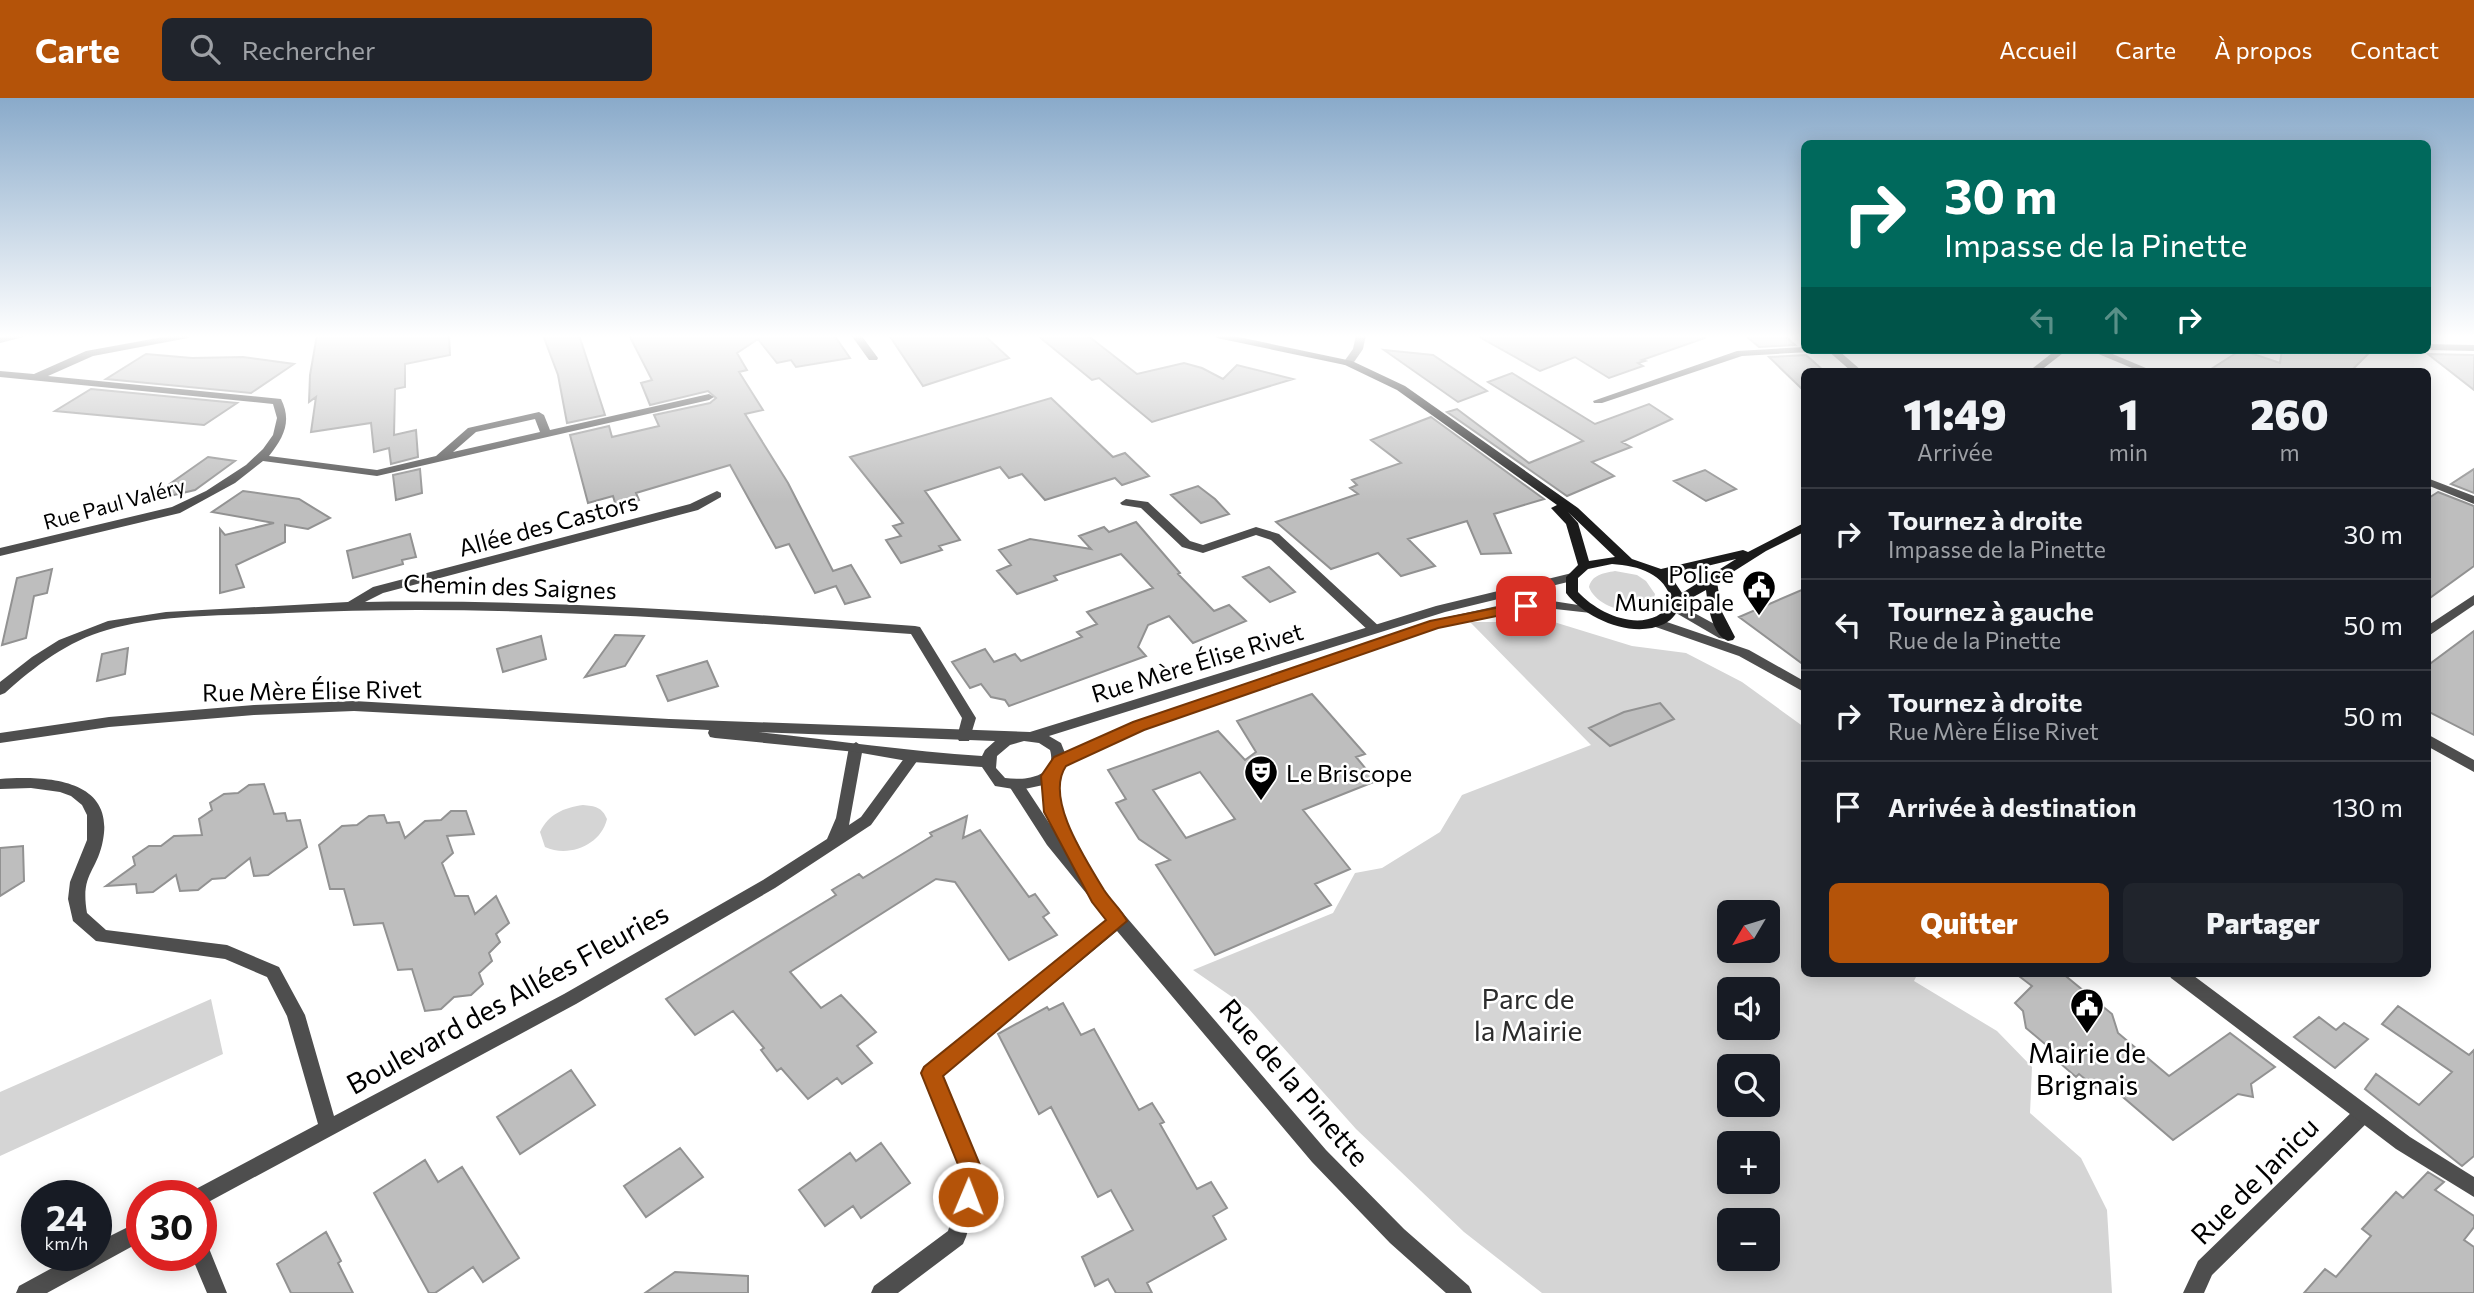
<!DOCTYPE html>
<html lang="fr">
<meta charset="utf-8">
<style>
body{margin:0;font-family:Commissioner,sans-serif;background:#20242c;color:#f1f3f6;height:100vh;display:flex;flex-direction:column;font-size:26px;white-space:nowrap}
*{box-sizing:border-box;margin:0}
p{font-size:23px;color:#9ea1a6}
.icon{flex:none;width:38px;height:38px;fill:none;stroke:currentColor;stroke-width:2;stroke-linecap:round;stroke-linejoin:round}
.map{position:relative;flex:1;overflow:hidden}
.panel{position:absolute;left:1801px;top:270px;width:630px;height:609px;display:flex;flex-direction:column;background:#171b24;border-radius:10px;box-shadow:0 4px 18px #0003}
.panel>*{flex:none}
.hud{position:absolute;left:1801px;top:42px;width:630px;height:214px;border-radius:10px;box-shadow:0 4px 18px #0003;background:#00695c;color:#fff;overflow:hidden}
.needle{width:46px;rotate:232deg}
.tools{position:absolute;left:1717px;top:802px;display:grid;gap:14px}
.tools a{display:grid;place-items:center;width:63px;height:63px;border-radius:10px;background:#171b24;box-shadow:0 4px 18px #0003;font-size:35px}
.speed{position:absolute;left:21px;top:1082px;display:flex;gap:14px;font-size:35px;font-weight:700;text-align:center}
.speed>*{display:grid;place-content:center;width:91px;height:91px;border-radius:50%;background:#171b24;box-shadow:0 4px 18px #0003;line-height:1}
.speed small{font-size:18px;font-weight:400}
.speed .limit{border:10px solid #d22;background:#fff;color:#111}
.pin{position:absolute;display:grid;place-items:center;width:60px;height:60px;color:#fff;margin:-30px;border-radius:14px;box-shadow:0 4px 10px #0006}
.me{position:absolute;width:77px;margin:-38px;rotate:1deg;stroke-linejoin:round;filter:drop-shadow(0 0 5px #0008)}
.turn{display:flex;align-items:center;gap:24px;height:147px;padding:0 28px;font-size:32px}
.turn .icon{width:91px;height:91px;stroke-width:2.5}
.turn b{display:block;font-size:49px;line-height:60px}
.lanes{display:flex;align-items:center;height:66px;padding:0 28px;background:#0003;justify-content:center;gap:35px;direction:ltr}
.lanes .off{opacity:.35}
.eta{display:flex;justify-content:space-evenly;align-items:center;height:119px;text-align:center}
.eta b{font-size:42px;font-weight:800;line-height:49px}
.cta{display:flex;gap:14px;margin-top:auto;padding:14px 28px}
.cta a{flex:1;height:80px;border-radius:10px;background:#b45309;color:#fff;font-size:28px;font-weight:800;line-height:80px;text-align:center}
.cta a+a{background:#20242c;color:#f1f3f6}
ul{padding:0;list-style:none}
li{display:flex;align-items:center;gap:21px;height:91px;padding:0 28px;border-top:2px solid #363941}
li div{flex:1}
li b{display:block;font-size:26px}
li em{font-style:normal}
header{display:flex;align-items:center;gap:42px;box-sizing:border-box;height:98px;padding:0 35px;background:#b45309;color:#fff}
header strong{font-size:33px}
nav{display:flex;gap:38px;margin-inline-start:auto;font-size:24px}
.search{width:490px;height:63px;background:#20242c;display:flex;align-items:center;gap:18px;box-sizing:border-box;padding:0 24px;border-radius:10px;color:#9ea1a6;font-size:26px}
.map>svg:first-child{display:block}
.green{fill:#d5d5d5;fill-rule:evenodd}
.building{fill:#bebebe;stroke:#929292;stroke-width:2;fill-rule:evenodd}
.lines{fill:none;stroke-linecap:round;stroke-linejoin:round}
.minor{fill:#4e4e4e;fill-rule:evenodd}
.tertiary{fill:#4e4e4e;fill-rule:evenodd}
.secondary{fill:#1b1b1b;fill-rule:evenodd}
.route{fill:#b45309;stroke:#753606;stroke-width:2}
.labels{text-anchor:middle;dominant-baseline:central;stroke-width:5;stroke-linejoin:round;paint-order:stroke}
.far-street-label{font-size:21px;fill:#000;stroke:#fff}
.street-label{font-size:24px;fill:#000;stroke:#fff}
.poi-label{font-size:24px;fill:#000;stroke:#fff;text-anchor:end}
.near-street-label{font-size:28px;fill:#000;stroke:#fff}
.near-park-label{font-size:28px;fill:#2c2c2c;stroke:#fff}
.near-poi-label{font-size:28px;fill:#000;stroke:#fff}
</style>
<header>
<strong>Carte</strong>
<div class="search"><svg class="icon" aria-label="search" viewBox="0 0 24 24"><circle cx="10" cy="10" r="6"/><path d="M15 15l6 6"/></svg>Rechercher</div>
<nav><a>Accueil</a><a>Carte</a><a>À propos</a><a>Contact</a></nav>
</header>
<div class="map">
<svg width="2474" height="1195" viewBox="0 0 2474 1195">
<rect width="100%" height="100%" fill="#fff"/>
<!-- green -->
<path class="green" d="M1615,473l22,4 9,6 9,13c-5,30 -58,16 -66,-7 3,-12 14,-14 26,-16z
M1470,524h84l78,24 54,7 56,29 62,45v82l-2,2 2,2v160h114l-4,8 83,50 35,36 -2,46 51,45 26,52 5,83h-570l-78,-61 -108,-103 -108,-121 -55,-38 140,-57 22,-40 27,-5 58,-36 22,-37 129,-50zM1729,814h39v38h-39zM1729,891h39v38h-39zM1729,968h39v38h-39zM1729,1045h39v38h-39zM1729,1122h39v38h-39z
M583,707c12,1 19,2 24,14 -6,26 -38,39 -62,28l-5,-15c9,-18 23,-24 43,-27z
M211,901l12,55 -223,102v-64z"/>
<!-- building -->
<path class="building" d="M317,237h132l1,20 -45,9v23l-10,2 -1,46 22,-5 2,27 -27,7 -2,-16 -15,4 -3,-29 -60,9 5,-35 -7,5 1,-27z
M543,237h36l26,80 -38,8 -9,-48z
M629,237h205l16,23 -54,9 -5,-7 -14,3 -19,-24 -21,14 10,17 -8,2 24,38 -18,4 43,69 45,88 18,-6 19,32 -25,7 -9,-18 -21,7 -26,-49 -13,4 -46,-83 -94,28 3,7 -23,6 -3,-10 -25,7 -18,-68 39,-9 3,11 47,-11 -5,-11 56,-12 6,-5 -8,-7 -58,14 -9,-22 11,-3z
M889,237h95l25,23 -86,28z
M1037,237h50l50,39 47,-11 18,5 21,11 14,-14 56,14 -141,43 -53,-44 -7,2z
M1476,237h228l1,3 -63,22 3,1 -7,2 5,3 -34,12 -34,-21 -35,14z
M1745,237h39l11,10 -36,2z
M1384,252l49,5 54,36 -29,11z
M2241,252l39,13 2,-13h90l-21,21h-143z
M146,256l46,4 51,-1 51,7 -43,29 -145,-14z
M2428,256l46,1v35z
M1806,257l18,16h-20v20l-35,-34z
M1512,275l83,51 54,-20 23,15 -50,23 9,5 -39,15 22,14 -47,20 -120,-84 10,-3 72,54 54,-22 -95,-59z
M91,291l146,14 -33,22 -149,-14z
M1051,300l62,59 12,-4 24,23 -27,9 -7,-7 -70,22 -23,-26 -13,4 -9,-11 -75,24 35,49 -21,6 3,4 -41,13 -15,-23 15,-4 -8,-10 10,-3 -53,-66z
M1431,319l113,82 -50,15 17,39 -30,1 -14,-33 -59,18 27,27 -34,10 -23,-23 -47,16 -55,-47 82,-28 -8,-6 7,-3 -5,-5 49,-17 -30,-23z
M208,359l27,4 -40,29 -51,12z
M420,371l2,24 -26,7 -3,-25z
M2474,371v24l-23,-9z
M1705,372l31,19 -30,12 -32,-20z
M1198,388l17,13 14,15 -28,9 -30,-28z
M243,393l56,8 31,19 -22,11 -23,-4v17l-49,23 8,22 -24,6v-64l5,6 49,-12 -62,-11z
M2438,394l36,14v60l-47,34v-101z
M1136,424l44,51 -2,1 36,37 15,-6 17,16 -53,22 -24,-27 -21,9 -10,22 8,9 -137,50 -4,-6 -14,-3 -10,-13 -11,4 -18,-26 33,-13 9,13 21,-8 6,7 61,-24 -5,-5 20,-8 -10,-12 66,-24 -32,-34 -67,22 3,4 -40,14 -20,-23 14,-6 -12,-15 31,-11 61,10 -12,-13 25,-9 5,5z
M410,436l6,23 -14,3 1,4 -50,14 -6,-27z
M1269,469l26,25 -25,10 -27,-25z
M52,471l-5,24 -13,3 -8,42 -24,7 15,-67z
M1804,491v76l-65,-48z
M2474,533v104l-47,-24v-45z
M615,537l29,1 -19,30 -40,11z
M541,538l5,23 -43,13 -6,-23z
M128,550l-3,26 -28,7 5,-27z
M707,563l11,25 -50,15 -11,-25z
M1312,596l53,60 -9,3 20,24 -73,29 47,59 -35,15 16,21 -116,50 -59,-90 14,-5 -31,-21 -23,-36 10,-4 -18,-29 110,-39 27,29 11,-8 -19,-31zM1200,674l35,47 -49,19 -33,-48z
M1660,605l14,16 -64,27 -21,-18 35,-16z
M264,686l10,30 11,-1 2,8 13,-1 7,27 -39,28 -14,1 -4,-18 -25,20 -13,1 -14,11 -18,1 -4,-16 -23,17 -16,1 -1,-9 -30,2 29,-21 -2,-8 16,-11h12l13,-10 28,-1 -3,-16 13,-9 -2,-7 14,-9 14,-1 11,-8z
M451,713h15l8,23 -27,2 6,17 -11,10 13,33h13l7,18 21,-18 13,27 -13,11 4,8 -11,11 3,8 -13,12 4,11 -12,11 -17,2 -13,12 -16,2 -13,-42 -14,1 -15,-47 -29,2 -10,-36h-14l-11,-44 23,-19 15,-1 12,-9 15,-1 3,8 12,-1 6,16 20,-17 16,-1z
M967,718l-4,22 17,-8 49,67 6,-3 14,19 -6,4 14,18 -48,25 -54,-78 -19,-3 -146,93 31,36 20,-13 35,37 -19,14 15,17 -30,21 -5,-6 -29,21 -27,-31 -4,3 -16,-21 3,-2 -31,-37 -38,24 -29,-36 170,-104 -4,-5 27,-16 4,4 69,-42 -2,-3z
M23,748l1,35 -24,15v-48z
M2015,875h47l50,41 6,19 51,43 61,-43 45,34 -24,17 2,13 -15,-3 -65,46 -56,-48 -21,-4 -17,-14 -3,3 -22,-19 -3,-9 -25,-21 -3,-17 -8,-8 17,-17z
M1063,905l18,32 13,-6 45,81 13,-7 12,19 -4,2 37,65 14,-7 16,26 -14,8 13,23 -79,44 5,10h-36l-8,-14 -13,7 -13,-29 51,-27 -22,-40 -13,7 -47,-90 -12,7 -41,-80 49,-27 2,3z
M2398,908l71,49 5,-5v106l-12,10 -97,-77 11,-15 43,31 33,-33 -70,-48z
M2319,919l17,13 8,-7 24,16 -33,29 -41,-31z
M571,972l24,35 -75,49 -23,-37z
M881,1045l29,40 -49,35 -8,-12 -28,20 -26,-36 51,-37 6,8z
M680,1050l23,29 -57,40 -22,-31z
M425,1062l13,22 24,-15 57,91 -36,24 -10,-15 -38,26h-6l-55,-100z
M2428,1074l16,10 -9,8 39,26v11l-10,13 10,7v46h-170l21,-24 11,8 35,-41 -9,-7 34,-37 7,6z
M326,1134l15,29 -3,2 15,30h-62l-14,-29z
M675,1174l73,4v17h-103z"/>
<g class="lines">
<!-- minor -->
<path class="minor" d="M13,237h18l-31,8v-6z
M174,237h19l-5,3 -95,18 -45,20 233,23c11,22 3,38 -12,57l108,14 59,-14 32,-28 71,-16 5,3 6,15 159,-36 5,3 -5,3 -332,76 -114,-15 -28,22 -55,30 -180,43v-8l172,-41 34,-16 40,-26 17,-16 10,-14 4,-17 -4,-14 -273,-27v-6l34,3 52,-23zM535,321l5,13 -87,20 23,-20z
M851,237h10l17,23 -1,2h-8z
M1356,237h10l-3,14 -11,16h-8l-1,-2 10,-14z
M2427,246l47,1v6l-47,-1z
M1804,249v3h5l-1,2 -66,4 -140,47h-8l-1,-2 144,-50z
M1827,252h11l24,21h-11z
M2089,252h14l50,21h-14z
M2427,380l47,18v8l-47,-19z
M717,393l4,2v4l-23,13 -315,83 -18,9c184,-3 367,11 550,24l5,1 56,91 -7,23h-10l-2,-4 5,-19 -51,-84c-208,-14 -416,-31 -624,-21 -59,3 -123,0 -180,17 -39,11 -72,36 -102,63l-5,2v-13l32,-25 27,-17 49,-19 58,-9 182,-10 25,-15 317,-83z
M1126,401l22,3 42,39 13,4 53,-18 23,7 103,95 -7,4 -5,-1 -99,-92 -15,-5 -53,18 -21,-6 -41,-39 -19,-3 -2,-2z
M2474,497v10l-47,32v-11z
M2427,636l47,26v12l-47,-26z
M856,644l7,5 -14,78 12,-8 47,-64h10l2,4 -49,68 -96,63 -199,116 -375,202v-11h-9l2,-5 124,-66 -31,-108 -20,-39 -42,-18 -129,-18 -23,-20 -5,-22 2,-17 17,-42v-25l-5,-10 -11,-9 -11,-4 -29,-4 -31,1v-10c42,-3 115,-2 103,61 -6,33 -23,33 -16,73l19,17 121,15 52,22 26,48 29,101 230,-122 199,-114 64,-41 9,-21 13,-71z
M1050,673l5,1 2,4 4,36 28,53 -3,5 240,280 78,79 65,57 3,7h-26l-56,-50 -78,-81 -195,-231 -175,145 42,101 -18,60 -3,7 -65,49h-27l3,-7 74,-55 16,-54 -41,-104 3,-6 182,-147 -61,-75 -38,-59 3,-4h10l35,53 -12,-23 -2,-36 2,-4z
M2363,1008l7,2 2,6 -2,6 -158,155 -8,18h-21l15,-32 158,-153z
M142,1122v21l-95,52h-31l3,-7 57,-31h20v-12z
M201,1145l7,3 19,47h-20l-16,-38h10z"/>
<!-- tertiary -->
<path class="tertiary" d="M1572,475l6,4 -2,3 -131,32 -396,124 12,7 4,10 69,-30 296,-102 76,-17 40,-4 45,7 2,3 -2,3 -45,-5 -40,4 -68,15 -294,102 -78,36 -9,13 -9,6 -28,6 -25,-4 -13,-19 -69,-5 -57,-10 -141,-14 -5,-1 -2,-4 1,-3 -355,-19 -100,4 -145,12 -109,16v-10l109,-16 145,-12 100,-4 315,18 361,13 406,-126zM758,634l237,9 -10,9 -3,6c-75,-5 -149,-16 -224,-24zM1024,643l15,2 11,7c8,27 -25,31 -45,28l-9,-10 1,-12 13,-11z
M1676,505l53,29 2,3 -7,4 -5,-1 -48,-28 -1,-3 1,-3z
M1655,520l94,32 55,31v11l-65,-36 -89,-31 -2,-3 2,-3z
M2168,875h22l220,164 64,40v20l-78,-48 -225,-171z"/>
<!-- secondary -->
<path class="secondary" d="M1212,237h17l123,26 53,25 173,122 54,51 29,10 82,-19 5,2 56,-29v9l-38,19 -49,31 5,30 13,25 -2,3 -5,1c-16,-6 -20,-35 -22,-51 -7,4 -18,9 -23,15 -7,7 -9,14 -19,19 -32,15 -78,-5 -98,-31v-16l12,-12 -12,-41 -15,-16 6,-3 -160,-115 -52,-25 -128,-27zM1568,414l2,2 45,43 -26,4 -11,-38zM1736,461l-54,34 -12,-18zM1612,466c27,2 53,9 60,38 -22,34 -71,15 -94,-10v-14l10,-9z
M2056,252h11l-27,21h-11z"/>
</g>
<!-- sky -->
<linearGradient id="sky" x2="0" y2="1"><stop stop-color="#89aaca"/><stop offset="0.59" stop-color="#fff"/><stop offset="1" stop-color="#fff" stop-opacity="0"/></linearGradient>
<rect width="2474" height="404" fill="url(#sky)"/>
<!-- route -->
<path class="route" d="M1526,504l7,4 -2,3 -93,19 -294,102 -78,36c-22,32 20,94 38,124 7,11 17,19 23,31l-184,155 42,101 -9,28 -8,3 -8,-3 -3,-8 6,-20 -42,-104 3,-6 182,-147 -14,-18 -48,-90 -3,-36 13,-19 79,-35 297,-101z"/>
<!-- icons -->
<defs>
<g id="civic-pin" transform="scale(1.75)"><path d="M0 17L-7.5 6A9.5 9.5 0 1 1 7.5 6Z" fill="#000" stroke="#fff"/><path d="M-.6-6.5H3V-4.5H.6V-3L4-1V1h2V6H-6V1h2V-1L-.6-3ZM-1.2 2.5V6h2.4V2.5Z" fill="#fff"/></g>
<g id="theatre-pin" transform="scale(1.75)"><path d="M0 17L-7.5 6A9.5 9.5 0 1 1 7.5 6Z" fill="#000" stroke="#fff"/><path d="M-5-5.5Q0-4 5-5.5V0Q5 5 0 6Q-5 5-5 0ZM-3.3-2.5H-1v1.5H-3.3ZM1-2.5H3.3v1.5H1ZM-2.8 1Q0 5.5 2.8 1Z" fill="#fff"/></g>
</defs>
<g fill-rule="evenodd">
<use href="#civic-pin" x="1759" y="489"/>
<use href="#theatre-pin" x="1261" y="674"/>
<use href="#civic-pin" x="2087" y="907"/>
</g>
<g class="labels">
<!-- far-street labels -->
<g class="far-street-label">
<text transform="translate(114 405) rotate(-15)">Rue Paul Valéry</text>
</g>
<!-- street labels -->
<g class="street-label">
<text transform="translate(548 426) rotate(-15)">Allée des Castors</text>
<text transform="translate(510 488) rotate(2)">Chemin des Saignes</text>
<text transform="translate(1197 564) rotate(-17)">Rue Mère Élise Rivet</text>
<text transform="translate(312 592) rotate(-1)">Rue Mère Élise Rivet</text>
</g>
<!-- poi labels -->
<g class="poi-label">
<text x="1734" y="475">Police<tspan x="1734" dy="28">Municipale</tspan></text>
<text x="1286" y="674" text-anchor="start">Le Briscope</text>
</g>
<!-- near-street labels -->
<g class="near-street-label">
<text transform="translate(507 900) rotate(-29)">Boulevard des Allées Fleuries</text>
<text transform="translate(1295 984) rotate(49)">Rue de la Pinette</text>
<text transform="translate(2254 1082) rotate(-45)">Rue de Janicu</text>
</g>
<!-- near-park labels -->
<g class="near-park-label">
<text x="1528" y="900">Parc de<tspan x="1528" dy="32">la Mairie</tspan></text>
</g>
<!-- near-poi labels -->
<g class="near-poi-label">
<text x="2087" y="954">Mairie de<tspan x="2087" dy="32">Brignais</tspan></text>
</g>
</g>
</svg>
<div class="tools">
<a><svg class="needle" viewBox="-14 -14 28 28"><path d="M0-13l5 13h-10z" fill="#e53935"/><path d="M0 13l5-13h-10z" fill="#9ea1a6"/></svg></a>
<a><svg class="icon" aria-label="sound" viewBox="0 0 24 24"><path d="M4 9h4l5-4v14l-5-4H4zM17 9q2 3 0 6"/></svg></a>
<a><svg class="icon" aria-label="search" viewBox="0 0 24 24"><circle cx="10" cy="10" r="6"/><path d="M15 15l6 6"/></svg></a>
<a>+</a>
<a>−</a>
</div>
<div class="speed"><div>24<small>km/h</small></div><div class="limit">30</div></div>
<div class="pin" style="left:1526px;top:508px;background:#d93025"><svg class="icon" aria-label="arrive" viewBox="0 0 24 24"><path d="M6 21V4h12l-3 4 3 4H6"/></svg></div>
<svg class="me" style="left:968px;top:1099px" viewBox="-20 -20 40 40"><circle r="17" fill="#b45309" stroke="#fff" stroke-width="3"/><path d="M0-11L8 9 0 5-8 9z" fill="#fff"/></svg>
<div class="hud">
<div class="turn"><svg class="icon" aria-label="right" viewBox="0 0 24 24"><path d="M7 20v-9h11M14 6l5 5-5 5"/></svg><div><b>30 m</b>Impasse de la Pinette</div></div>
<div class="lanes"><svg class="icon off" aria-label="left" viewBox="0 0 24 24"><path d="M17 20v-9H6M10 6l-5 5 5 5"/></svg><svg class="icon off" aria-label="ahead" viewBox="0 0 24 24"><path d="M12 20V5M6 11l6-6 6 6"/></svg><svg class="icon" aria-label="right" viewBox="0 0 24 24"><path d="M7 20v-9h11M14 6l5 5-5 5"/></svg></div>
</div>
<section class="panel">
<div class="eta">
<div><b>11:49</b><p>Arrivée</p></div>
<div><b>1</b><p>min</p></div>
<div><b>260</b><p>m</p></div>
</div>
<ul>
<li><svg class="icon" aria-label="right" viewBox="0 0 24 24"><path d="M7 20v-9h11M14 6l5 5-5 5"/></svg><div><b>Tournez à droite</b><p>Impasse de la Pinette</p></div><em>30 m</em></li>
<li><svg class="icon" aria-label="left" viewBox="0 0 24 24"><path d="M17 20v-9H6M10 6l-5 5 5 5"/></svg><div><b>Tournez à gauche</b><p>Rue de la Pinette</p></div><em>50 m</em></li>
<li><svg class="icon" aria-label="right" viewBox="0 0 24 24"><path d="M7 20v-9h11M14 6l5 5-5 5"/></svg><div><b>Tournez à droite</b><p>Rue Mère Élise Rivet</p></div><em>50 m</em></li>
<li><svg class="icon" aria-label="arrive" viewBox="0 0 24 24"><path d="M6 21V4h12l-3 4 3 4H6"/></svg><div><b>Arrivée à destination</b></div><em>130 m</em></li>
</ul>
<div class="cta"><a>Quitter</a><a>Partager</a></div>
</section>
</div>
